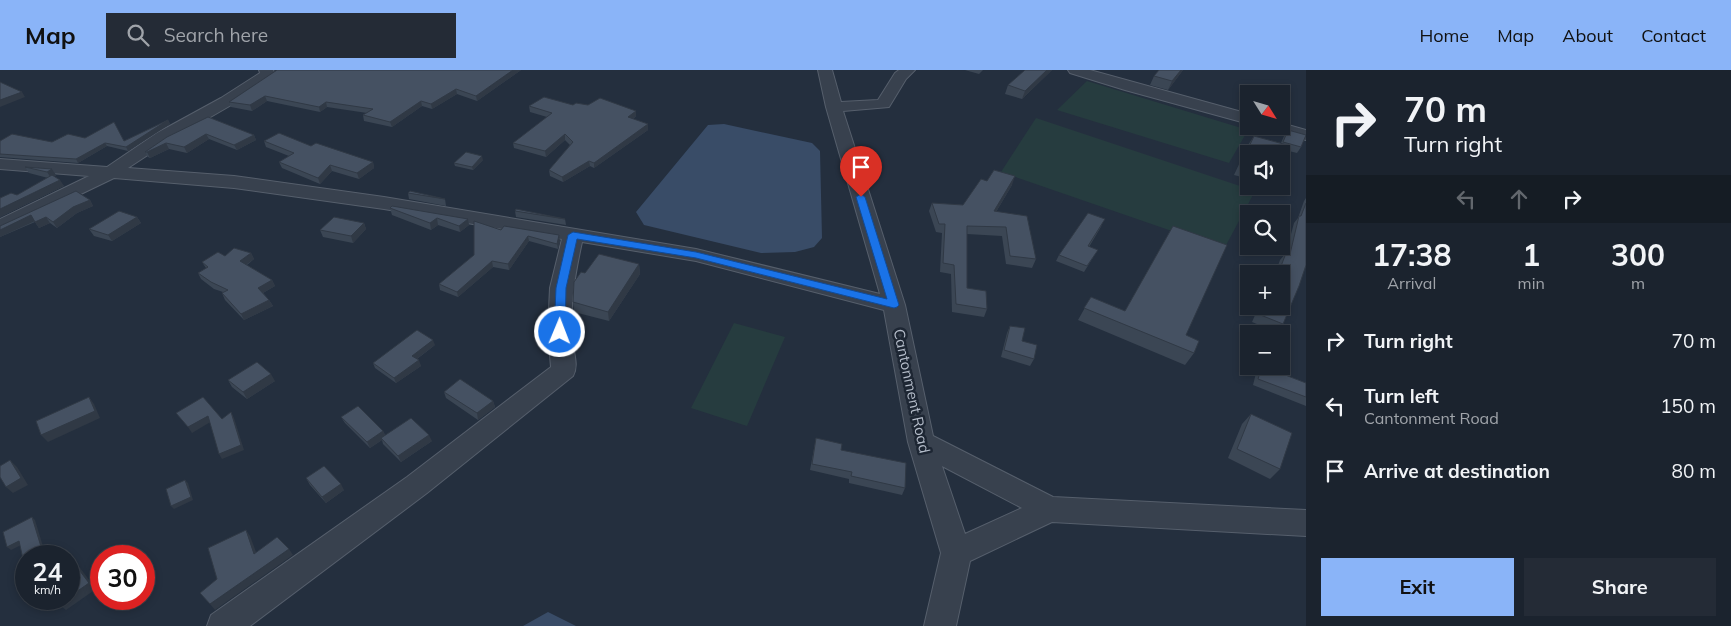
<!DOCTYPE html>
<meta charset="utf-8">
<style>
body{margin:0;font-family:Mulish,sans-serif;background:#242b36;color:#f1f3f6;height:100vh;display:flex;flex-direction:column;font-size:19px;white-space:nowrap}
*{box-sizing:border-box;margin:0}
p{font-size:16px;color:#a0a4aa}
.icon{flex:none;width:28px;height:28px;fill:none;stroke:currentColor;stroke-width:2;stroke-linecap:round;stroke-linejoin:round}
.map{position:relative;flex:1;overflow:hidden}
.details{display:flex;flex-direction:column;background:#1b232e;width:425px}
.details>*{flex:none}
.banner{background:#1b232e;color:#f1f3f6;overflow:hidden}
.needle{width:32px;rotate:127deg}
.fabs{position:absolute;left:1240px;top:15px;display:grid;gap:10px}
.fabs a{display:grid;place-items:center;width:50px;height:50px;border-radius:0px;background:#1b232e;box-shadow:0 2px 8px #0003,0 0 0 1px #39404a;font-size:25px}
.speed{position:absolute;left:15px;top:475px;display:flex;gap:10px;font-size:25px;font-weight:700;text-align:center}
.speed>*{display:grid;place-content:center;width:65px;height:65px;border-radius:50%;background:#1b232e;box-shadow:0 2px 8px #0003,0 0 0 1px #39404a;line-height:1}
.speed small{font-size:12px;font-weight:400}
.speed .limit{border:8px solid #d22;background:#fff;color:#111}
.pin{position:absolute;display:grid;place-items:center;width:42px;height:42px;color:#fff;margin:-51px -21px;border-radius:50% 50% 50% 0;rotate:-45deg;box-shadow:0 0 5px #0007}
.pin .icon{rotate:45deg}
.me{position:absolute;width:55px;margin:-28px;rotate:1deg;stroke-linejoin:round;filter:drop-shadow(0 0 4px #0008)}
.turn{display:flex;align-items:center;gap:18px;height:105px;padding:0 15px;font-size:22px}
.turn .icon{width:65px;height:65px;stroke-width:2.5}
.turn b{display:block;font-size:35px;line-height:42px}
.lanes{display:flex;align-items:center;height:48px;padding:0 15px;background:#0003;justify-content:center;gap:25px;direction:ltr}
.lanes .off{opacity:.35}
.eta{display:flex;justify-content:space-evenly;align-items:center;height:85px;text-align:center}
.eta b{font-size:30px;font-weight:700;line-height:35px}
.action{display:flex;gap:10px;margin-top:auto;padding:10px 15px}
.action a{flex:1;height:58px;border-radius:0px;background:#8ab4f8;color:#111;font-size:20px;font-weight:700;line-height:58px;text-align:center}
.action a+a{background:#242b36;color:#f1f3f6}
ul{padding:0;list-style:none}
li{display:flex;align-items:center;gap:15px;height:65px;padding:0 15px}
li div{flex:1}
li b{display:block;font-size:19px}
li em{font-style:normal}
header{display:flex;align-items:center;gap:30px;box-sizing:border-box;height:70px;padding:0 25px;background:#8ab4f8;color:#111}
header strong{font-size:24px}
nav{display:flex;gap:28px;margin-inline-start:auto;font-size:18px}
.search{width:350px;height:45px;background:#242b36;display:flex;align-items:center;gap:12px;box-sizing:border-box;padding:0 18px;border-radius:0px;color:#a0a4aa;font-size:19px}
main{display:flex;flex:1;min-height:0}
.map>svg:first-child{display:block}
.green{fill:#263c3f}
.water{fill:#394c67}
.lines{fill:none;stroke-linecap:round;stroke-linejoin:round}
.minor-casing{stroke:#565f6c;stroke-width:2}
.minor{fill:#38414e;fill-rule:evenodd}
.wall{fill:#3b4654}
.shaded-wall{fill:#303945}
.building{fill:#455162;stroke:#303945}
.route{fill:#1a73e8;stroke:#114b97}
.labels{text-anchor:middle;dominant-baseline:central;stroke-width:5;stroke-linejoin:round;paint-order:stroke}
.street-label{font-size:15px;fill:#b4bcc9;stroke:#1d2633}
</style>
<header>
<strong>Map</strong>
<div class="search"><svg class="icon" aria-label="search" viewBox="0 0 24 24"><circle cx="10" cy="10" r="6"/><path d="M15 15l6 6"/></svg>Search here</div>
<nav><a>Home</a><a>Map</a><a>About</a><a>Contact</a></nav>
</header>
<main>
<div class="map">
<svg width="1306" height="556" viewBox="0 0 1306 556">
<rect width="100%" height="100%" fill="#242f3e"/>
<!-- green -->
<path class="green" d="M1087,11l161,49 -19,33 -172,-53z
M1036,48l219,73 -31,58 -223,-77z
M734,253l51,14 -38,89 -56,-18z"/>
<!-- water -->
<path class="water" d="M724,54l88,19 8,8 2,87 -8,9 -19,5 -34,1 -117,-28 -8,-13 72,-87z
M548,542l28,14h-53z"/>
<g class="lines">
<!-- minor casing -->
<g class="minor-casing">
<path id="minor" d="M259,0h14l2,4 -42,30 -64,37 -41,27 106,8 150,21 312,52 184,45 -54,-187 -8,-37h14l9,32 37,-2 17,-27 4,-3h16l-9,9 -17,28 -46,4 62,194 28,131 120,61 253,13v26l-254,-14 -82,39 -14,65h-32l17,-73 -33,-111 -24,-132 -188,-49 -114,-19c-8,37 -13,66 -9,104 2,11 5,21 0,30l-146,117 -177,133h-43l4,-11 196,-138 144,-110 -3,-35 2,-44 12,-49 -178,-30 -150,-21 -120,-10 -114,55v-14l89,-43 -89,-7v-10l107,8 50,-34 64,-35 39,-25zM942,396l80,42 -57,26z
M1068,0h22l159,44v10l-124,-34 -55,-17z
M1281,53l25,7v10l-37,-10 -2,-4h14z"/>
</g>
<!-- minor -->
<use href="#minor" class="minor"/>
</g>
<!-- wall -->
<path class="wall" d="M277,0h244l-44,31 -20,-7 -25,15 -10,-3 -30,21 -28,-6 -1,-6 4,-2 -40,-6 -7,5 -53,-11 -15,10 -21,-4 -2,-5z
M965,0h18l-4,4z
M1025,0h27l-30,29 -17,-5 3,-9z
M1159,0h24l-15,20 -18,-5 4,-9z
M573,35h15l48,6v5l-3,3 15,5v6l-54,38 -4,-2 -27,16 -13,-6 -1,-6 21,-25 -5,-5 -19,17 -32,-9 -1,-5 34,-26 -17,-5 -1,-6z
M208,47l46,18 2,5 -19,10 -28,-11 -22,14 -18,-4 -19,9 -2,-1 -3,-5z
M168,50l2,4 -42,27 -21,-5 -29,17 -78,-6v-16l52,1 33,-4 39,3z
M1288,60l13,17 -4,6 -12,-3 -36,4v25l-15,-4 14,-30 6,-9 27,7 3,-7z
M264,71l47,5 62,16 1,6 -15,11 -27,-8 -12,13 -38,-16 -3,-6 10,-6 -23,-9z
M483,90l-10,10 -18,-4 -1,-3z
M25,97l27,2 4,6 -2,2 10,9 -64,31v-19l17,-3 31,-17 -19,-5z
M987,111l25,4 -16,27 40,47 -4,9 -26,-4 -4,-28 -35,-2v54l20,21 -3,8 -32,-5 -1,-38 -11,-2 2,-39 -6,-1 -7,-21 3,-8 31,2z
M408,123l37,6 1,7 -37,-7z
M1306,128v67l-23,59 -7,8 -24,-10 7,-16h22v-32h-6l5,-14 6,-7 8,-30 4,-5 6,-17z
M90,130l3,6 -16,7 -20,15 -7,-5 -11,5 -4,-6 -35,15v-11z
M390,138l78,11 1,6 -9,7 -22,-7 -7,5 -39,-15z
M515,141l50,8 1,6 -50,-8z
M137,147l4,6 -29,18 -18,-5 -5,-7z
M364,153l2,6 -13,14 -30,-6 -3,-7z
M1102,155l-13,22 5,9 -10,16 -28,-11 3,-6z
M1173,156l13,109 8,18 -9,12 -107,-45 13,-23 34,14z
M501,160l59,11 -2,8 -29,-8 -20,29 -16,-3 -35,30 -18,-7 -1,-6 35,-29z
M251,183l3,6 -7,6 25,15 3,6 -12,7 6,7 4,6 -29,14 -19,-20 -3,-7 1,-1 -9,-3 -13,-10 -3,-6 8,-5 -4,-6 23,-6z
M639,194l1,10 -31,47 -35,-9 -1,-10 12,-29z
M1010,256l12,15 12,18 -4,7 -29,-9 6,-24z
M435,275l-18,14 4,7 -25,17 -21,-15 -2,-5z
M1262,296l44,17v23l-53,-21 3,-12z
M228,310l47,1 -28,18 -15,-12z
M444,322l49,9 2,6 -17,13 -32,-22z
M1251,344l29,55 -10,10 -42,-21 14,-34z
M341,347l42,14 2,4 47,6 -31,21 -18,-18 -1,-4 -12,8 -25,-25z
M816,368l25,12 64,38 -3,7 -53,-12v-4l-39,-9z
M306,408l38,12 -18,13 -16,-18z"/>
<!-- shaded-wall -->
<path class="shaded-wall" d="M513,0h8l-44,31 -1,-5z
M1047,0h5l-30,29 3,-8z
M1181,0h2l-15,20 4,-9z
M456,19l1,5 -25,15 -1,-5z
M22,22l3,5 -25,10v-7z
M265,26l2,5 -15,10 -2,-6z
M421,31l1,5 -30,21 -2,-5z
M326,32l1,5 -7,5 -1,-5z
M636,41v5l-8,6v-5z
M168,50l2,4 -42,27 -2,-4z
M648,54v6l-54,38v-5z
M206,64l3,5 -22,14 -3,-6z
M565,64v6l-19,17 -1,-6z
M254,65l2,5 -19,10 -3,-5z
M105,73l2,3 -29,17 -2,-4z
M166,73l3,6 -19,9 -3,-6z
M482,86l1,4 -10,10 -1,-3z
M589,91l1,5 -27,16 -1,-5z
M373,92l1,6 -15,11 -2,-6z
M330,95l2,6 -12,13 -2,-6z
M52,99l4,6 -5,3 -4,-6z
M1015,106l-3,9 -21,35 3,-9z
M60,110l4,6 -64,31v-8z
M90,130l3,6 -16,7 -20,15 -4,-6 20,-15z
M31,145l4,6 -35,16v-7z
M46,147l4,6 -11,5 -4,-6z
M137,147l4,6 -29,18 -4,-6z
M437,148l1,7 -7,5 -1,-7z
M468,149l1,6 -9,7 -1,-6z
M364,153l2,6 -13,14 -2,-7z
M559,165l1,6 -2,8 -1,-5z
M528,166l1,5 -20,29 -1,-6z
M251,183l3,6 -11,8 -3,-6z
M492,191l1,6 -35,30 -1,-5z
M639,194l1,10 -31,47 -1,-9z
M272,210l3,6 -14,8 -3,-6z
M269,230l4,6 -29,14 -3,-6z
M433,270l2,5 -21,16 -2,-5z
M419,290l2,6 -25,17 -2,-5z
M271,304l4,7 -28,18 -4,-7z
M89,327l5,7 6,14 -52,24 -7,-7z
M493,331l2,6 -17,13 -1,-7z
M231,342l3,6 10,32 -22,9 -3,-5z
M208,346l4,5 -20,12 -4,-6z
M383,361l3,6 -5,1 1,2 -12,8 -3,-6z
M429,365l3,6 -31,21 -3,-6z
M10,390l7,7 11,18 -15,8 -7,-6z
M185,410l3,3 5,17 -19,9 -3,-3z
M341,414l3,6 -18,13 -4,-6z
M32,447l3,3 10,33 -7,3h-10z
M246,460l4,6 9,24 -5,-6z
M19,471l4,3 -12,6 -4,-3z
M289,479l4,6 -78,55 -5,-6z
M70,488l7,6 19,25 -30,21 -8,-6 8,-5h3z"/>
<!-- building -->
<path class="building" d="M277,0h236l-37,26 -20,-7 -25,15 -10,-3 -31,21 -27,-7 10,-6 -47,-7 -7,5 -54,-11 -15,9 -21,-3z
M1025,0h22l-22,21 -17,-6z
M1159,0h22l-9,11 -18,-5z
M0,12l22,10 -22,8z
M544,27l29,8 3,-2 12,2 12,-7 36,13 -8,6 20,7 -54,39 -5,-2 -27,16 -13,-7 24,-28 -8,-8 -20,17 -32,-8 39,-30 -23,-7z
M208,47l46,18 -20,10 -28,-11 -22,13 -18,-4 -19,9h-2l22,-15z
M168,50l-42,27 -21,-4 -29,16 -76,-5v-13l12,-7 40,8 16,-8 17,4 29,-16 10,19z
M1288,60l18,5 -5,12 -18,-5z
M279,63l32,13 5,-3 57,19 -16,11 -27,-8 -12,13 -39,-16 15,-9 -30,-12z
M1254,66l33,9 -6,15v-6h-32v14l-9,-2z
M466,82l16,4 -10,11 -18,-4z
M25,97l27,2 -5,3z
M994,100l21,6 -21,35 33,5 9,43 -26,-3 -4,-29 -39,-1v62l19,3 1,18 -31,-5 -2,-39 -11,-2 2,-39h-6l-7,-21 31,2 18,-26 6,2z
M52,105l8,5 -60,29v-11l11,-5 6,2z
M76,121l14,9 -17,7 -20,15 -7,-5 -11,5 -4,-7 -31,15v-4z
M410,121l35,8 -37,-6z
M1306,133v62l-7,21 -16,38 -25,-10 4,-8h19v-32h-3l8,-21 4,1 9,-38h2z
M392,136l76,13 -9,7 -22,-8 -7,5 -40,-15z
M516,139l49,10 -50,-8z
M119,141l18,6 -29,18 -19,-6z
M1088,143l17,6 -17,27 10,4 -11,16 -28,-11z
M334,147l30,6 -13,13 -31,-6z
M474,151l27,9 3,-4 55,9 -2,9 -29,-8 -20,28 -16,-3 -35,31 -18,-8 35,-29z
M1173,156l54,19 -41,90 13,6 -5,12 -110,-45 7,-11 34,14z
M234,178l17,5 -11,8 32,19 -14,8 11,12 -28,14 -19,-21 6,-3 -17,-8 -13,-9 10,-6 -6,-5 16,-10 7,4z
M599,184l40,10 -31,48 -35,-10 1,-20 7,-10 4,1z
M1010,256l15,2 -3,13 15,4 -3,14 -30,-9z
M417,260l16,10 -21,16 7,4 -25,18 -21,-15z
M257,292l14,12 -28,18 -15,-12z
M1262,296l44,17v14l-48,-18z
M460,309l33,22 -16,12 -33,-21z
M89,327l6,14 -54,24 -5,-14z
M203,327l19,22 9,-7 10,33 -22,9 -11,-38 -20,11 -12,-14z
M358,336l25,25 -16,11 -26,-25z
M1251,344l41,19 -12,36 -43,-20z
M411,348l18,17 -31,21 -17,-18z
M816,368l26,6 -1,6 65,13 -1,25 -54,-12 1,-4 -40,-8z
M10,390l11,18 -15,9 -6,-10v-11z
M324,396l17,18 -19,13 -16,-19z
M185,410l6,17 -20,9 -5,-17z
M32,447l10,33 -14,6h-2v1l-3,2 -4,-18 -12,6 -4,-15z
M246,460l8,24 23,-17 12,12 -79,55 -10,-11 17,-14 -9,-31z
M70,488l19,25 -20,14v-38z
M54,529h12l-8,5z"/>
<!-- route -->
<path class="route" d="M861,124l4,3 34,108 -2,2 -3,1 -198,-50 -119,-19 -11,49 -1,44 -5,4 -6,-4 2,-44 12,-53 5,-3 123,20 191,47 -31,-102z"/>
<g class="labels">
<!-- street labels -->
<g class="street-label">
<text transform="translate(912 321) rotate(78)">Cantonment Road</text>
</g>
</g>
</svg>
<div class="fabs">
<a><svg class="needle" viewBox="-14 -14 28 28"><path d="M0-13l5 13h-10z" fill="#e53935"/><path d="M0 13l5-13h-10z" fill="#a0a4aa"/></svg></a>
<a><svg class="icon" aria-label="sound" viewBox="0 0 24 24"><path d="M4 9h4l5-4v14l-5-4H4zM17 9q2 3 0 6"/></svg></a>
<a><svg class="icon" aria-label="search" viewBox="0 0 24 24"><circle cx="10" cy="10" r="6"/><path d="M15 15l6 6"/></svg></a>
<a>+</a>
<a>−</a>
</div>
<div class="speed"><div>24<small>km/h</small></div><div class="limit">30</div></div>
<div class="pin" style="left:861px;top:127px;background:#d93025"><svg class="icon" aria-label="arrive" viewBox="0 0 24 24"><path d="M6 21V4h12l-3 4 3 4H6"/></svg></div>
<svg class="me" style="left:560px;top:262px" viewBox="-20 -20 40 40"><circle r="17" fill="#1a73e8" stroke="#fff" stroke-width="3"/><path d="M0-11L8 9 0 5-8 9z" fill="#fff"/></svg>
</div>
<section class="details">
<div class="banner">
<div class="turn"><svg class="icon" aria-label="right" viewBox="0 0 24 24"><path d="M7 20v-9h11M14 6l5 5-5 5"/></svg><div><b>70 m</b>Turn right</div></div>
<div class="lanes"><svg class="icon off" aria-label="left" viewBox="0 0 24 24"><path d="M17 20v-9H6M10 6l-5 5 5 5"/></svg><svg class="icon off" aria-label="ahead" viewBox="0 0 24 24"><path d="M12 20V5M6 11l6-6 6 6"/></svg><svg class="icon" aria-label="right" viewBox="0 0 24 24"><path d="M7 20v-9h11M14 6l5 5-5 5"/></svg></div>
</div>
<div class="eta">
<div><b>17:38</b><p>Arrival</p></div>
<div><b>1</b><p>min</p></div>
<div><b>300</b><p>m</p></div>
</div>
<ul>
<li><svg class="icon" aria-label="right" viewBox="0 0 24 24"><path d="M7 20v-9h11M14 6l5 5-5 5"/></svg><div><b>Turn right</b></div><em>70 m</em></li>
<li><svg class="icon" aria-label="left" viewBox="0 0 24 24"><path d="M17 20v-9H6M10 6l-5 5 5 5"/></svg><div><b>Turn left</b><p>Cantonment Road</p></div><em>150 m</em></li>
<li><svg class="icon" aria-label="arrive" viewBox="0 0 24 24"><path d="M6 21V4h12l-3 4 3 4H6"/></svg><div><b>Arrive at destination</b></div><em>80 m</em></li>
</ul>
<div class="action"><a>Exit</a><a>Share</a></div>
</section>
</main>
